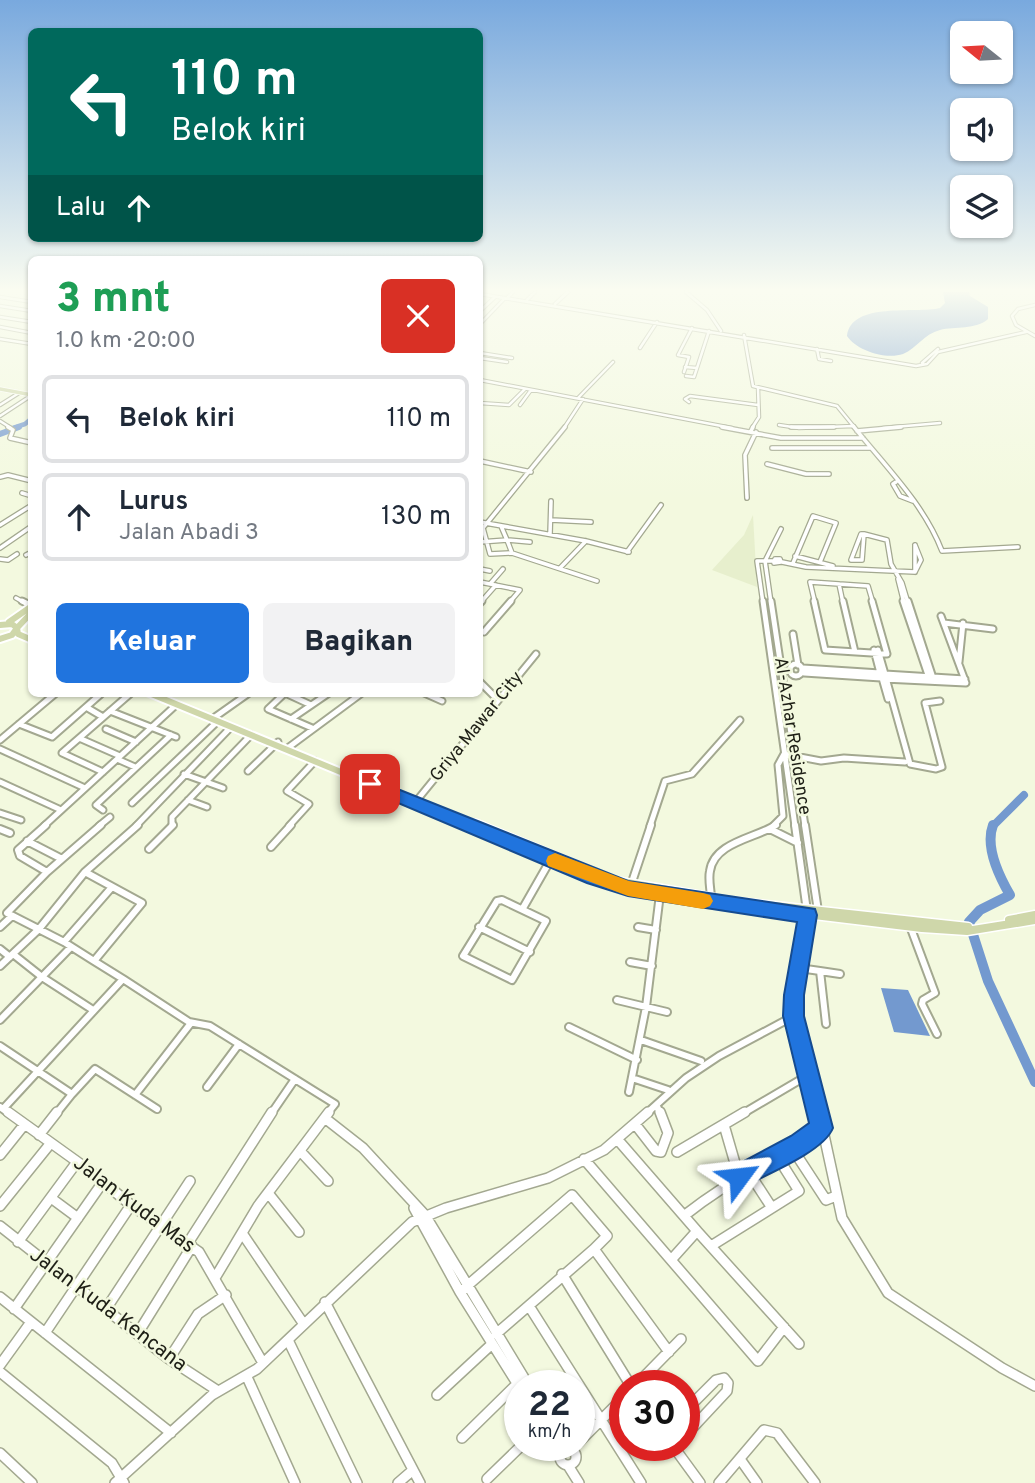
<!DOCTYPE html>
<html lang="id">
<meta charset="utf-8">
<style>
body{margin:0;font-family:Overpass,sans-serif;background:#f2f2f3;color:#1f2937;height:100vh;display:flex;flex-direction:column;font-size:26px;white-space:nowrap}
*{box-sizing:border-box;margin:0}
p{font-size:23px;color:#747a83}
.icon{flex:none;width:38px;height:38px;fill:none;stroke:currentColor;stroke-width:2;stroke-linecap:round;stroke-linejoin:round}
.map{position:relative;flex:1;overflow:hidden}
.sheet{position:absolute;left:28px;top:256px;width:455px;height:441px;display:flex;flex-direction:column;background:#fff;border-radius:10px;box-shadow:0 2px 5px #0004}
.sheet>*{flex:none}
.top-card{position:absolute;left:28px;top:28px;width:455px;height:214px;border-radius:10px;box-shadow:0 2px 5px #0004;background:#00695c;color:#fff;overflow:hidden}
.needle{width:46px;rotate:288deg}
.controls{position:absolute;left:950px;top:21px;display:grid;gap:14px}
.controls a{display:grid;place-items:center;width:63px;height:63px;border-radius:10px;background:#fff;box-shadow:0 2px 5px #0004;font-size:35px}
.speed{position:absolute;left:504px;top:1370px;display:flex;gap:14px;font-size:35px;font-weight:700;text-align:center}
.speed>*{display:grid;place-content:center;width:91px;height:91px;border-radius:50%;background:#fff;box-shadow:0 2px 5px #0004;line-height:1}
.speed small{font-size:18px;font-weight:400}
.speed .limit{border:10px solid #d22;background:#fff;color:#111}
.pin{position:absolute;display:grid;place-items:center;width:60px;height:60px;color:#fff;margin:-30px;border-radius:14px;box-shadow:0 4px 10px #0006}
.me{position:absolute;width:77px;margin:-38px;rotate:60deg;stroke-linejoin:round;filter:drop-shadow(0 0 5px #0008)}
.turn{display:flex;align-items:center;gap:24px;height:147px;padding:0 28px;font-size:32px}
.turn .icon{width:91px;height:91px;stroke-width:2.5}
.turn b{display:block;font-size:49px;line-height:60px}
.then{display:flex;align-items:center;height:66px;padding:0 28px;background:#0003;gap:14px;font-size:26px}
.round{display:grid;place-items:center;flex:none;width:74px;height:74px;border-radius:10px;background:#f2f2f3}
.summary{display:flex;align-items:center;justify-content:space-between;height:119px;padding:0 28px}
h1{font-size:42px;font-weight:800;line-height:52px;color:#1e9e55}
.cta{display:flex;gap:14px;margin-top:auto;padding:14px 28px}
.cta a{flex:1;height:80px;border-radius:10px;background:#2074de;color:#fff;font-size:28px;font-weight:800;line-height:80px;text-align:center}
.cta a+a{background:#f2f2f3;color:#1f2937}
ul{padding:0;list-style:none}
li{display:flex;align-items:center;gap:21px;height:88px;margin:0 14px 10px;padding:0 14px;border:4px solid #e0e1e3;border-radius:10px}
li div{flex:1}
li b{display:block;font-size:26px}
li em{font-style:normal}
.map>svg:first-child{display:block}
.built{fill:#e7efcd}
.water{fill:#7399cf}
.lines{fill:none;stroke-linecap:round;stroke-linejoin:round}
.river-far3{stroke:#7399cf;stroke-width:4.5}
.river-far2{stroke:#7399cf;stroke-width:6}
.river-far1{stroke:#7399cf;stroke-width:8}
.river{stroke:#7399cf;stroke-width:10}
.minor-far4-casing{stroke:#a3a890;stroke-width:4.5}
.minor-far3-casing{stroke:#a3a890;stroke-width:6}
.minor-far2-casing{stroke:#a3a890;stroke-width:9}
.minor-far1-casing{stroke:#a3a890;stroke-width:10}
.minor-casing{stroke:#a3a890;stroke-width:12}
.major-far2-casing{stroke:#fff;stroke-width:5}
.major-far1-casing{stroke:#fff;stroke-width:10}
.major-casing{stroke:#fff;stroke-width:11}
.minor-far4{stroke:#fff;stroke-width:2.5}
.minor-far3{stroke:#fff;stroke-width:3.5}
.minor-far2{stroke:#fff;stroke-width:5}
.minor-far1{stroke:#fff;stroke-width:6}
.minor{stroke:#fff;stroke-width:9}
.major-far2{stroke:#cfd7aa;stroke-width:3.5}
.major-far1{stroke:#cfd7aa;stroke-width:6}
.major{stroke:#cfd7aa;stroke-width:8}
.route{fill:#2074de;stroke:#154b90;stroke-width:2}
.slow{fill:#f59e0b}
.labels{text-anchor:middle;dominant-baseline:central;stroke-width:5;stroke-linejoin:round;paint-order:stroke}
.street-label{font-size:18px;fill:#1e1f16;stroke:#f3f9df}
.near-street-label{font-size:21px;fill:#1e1f16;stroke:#f3f9df}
</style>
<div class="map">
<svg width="1035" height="1483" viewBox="0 0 1035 1483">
<rect width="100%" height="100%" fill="#f3f9df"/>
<!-- built -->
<path class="built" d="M753,515l4,72 -45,-17 32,-35z"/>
<!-- water -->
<path class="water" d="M943,292h26l1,4 18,11v12c-12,11 -33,7 -48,11 -16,4 -23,18 -37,24 -18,6 -47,-4 -56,-18 4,-35 69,-22 93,-28l5,-5z
M881,988l27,2 22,46 -36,-4z"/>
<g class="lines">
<!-- river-far3 -->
<path class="river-far3" d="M13,428l12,-4 7,-6"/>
<!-- river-far2 -->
<path class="river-far2" d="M0,434l19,-7"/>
<!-- river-far1 -->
<path class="river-far1" d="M993,826l31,-31"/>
<!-- river -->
<path class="river" d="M993,825c-8,21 6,51 17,70l-30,15 -11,12 19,59 47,101"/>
<!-- minor-far4 casing -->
<g class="minor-far4-casing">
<path id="minor-far4" d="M686,292l21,18 14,21
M480,294l436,72 11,-2 11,-12 88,-20
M0,297l32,5
M508,297l5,-5
M527,300l8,-8
M555,304l13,-12
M1035,305l-17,4 -6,7 4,9 19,11
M0,306l32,5
M480,311l15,-14
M0,317l32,5
M480,324l25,-26
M0,327l32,6
M744,335l9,51 84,20 18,22
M0,339l32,5
M640,348l17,-26
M817,349l2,10 12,2
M480,353l32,5
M480,358l27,4
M922,363l16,-14
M685,367l12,1 12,-37
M684,372l5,-15 -11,-2 14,-27
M686,376l8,1 3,-9
M480,380l252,48
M578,398l35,-36
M689,402l-4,-3 5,-3 68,9
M480,403l29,2 16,-16
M0,405l19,-12
M520,405l11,-15
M0,416l32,-21
M0,421l11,7
M779,425l20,3 55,-2
M564,428l19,-29
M752,428l7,-11 -1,-29
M883,428l57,-5"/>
</g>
<!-- minor-far3 casing -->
<g class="minor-far3-casing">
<path id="minor-far3" d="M8,427l5,3 -3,8 22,5
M565,427l-82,101 7,26 22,-1 85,28
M722,427l59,11h82
M791,427h43
M854,427c31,39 70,77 88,124l76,-4
M751,431l2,-4
M857,431l44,-4
M772,448h98
M480,461l51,11
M767,464l39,10h23
M0,477l8,-2 24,6
M896,482l-3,2 7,12 13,5
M22,493l10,3
M747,498l-2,-43 11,-23
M551,520l40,2
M480,522l106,19 43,11
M0,525l32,-20
M501,526l6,14 23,2
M550,534l1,-33
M861,534h3l-2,26h-11z
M864,534l23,6 4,24 11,19 6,20
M480,542l27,-2 5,13
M915,545l6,15 -6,12
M915,545v27
M0,548l32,-22
M627,552l34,-47
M26,555l6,-3
M795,556l38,10
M0,559l8,1 9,-6
M775,559h5l1,3 -7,1z
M765,561l6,42
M765,561l16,-32
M782,562l24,5 109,5
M793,563l20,-47 23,7 -16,39
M560,568l26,-27
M480,569l10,2
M898,579l6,24
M480,582l40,8 -11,13
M490,584l13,-15
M839,584l4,19
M16,598l9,5
M480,603l16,-18
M763,603l-6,-42h16
M815,603l-5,-21 58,4 5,17"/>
</g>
<!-- minor-far2 casing -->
<g class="minor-far2-casing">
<path id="minor-far2" d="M22,601l10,5
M763,601l32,225
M771,601l34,225
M814,601l11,49 62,4 -15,-53
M843,601l12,51
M903,601l27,80
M908,601l26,80
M480,603l2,-2
M944,623l49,6
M484,632l27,-31
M793,634l5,31
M878,650l7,24 80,5
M959,662l4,-39
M790 670a6 6 0 1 1 12 0a6 6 0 1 1-12 0Z
M803,668l77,5 -6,-23
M804,673l77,5
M882,678l6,21
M886,678l24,86 26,5 6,-2 -17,-64 15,-2
M887,678l-2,-4h-6l5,5 82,4 -25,-67
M480,682l18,18
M285,693l-17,16 44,19
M285,693l26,12
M424,693l18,8
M86,707l17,10
M110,711l66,26
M215,717l34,-24
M291,719l38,-26
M19,724l33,13 50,-44
M106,729l30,13
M79,738l41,18
M0,740l56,-47
M289,747l73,-54
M0,749l85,39
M117,759l18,8
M248,771l30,-29
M103,772l-41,-19 69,-60
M184,774l39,14
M0,782l61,28
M418,799l118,-145
M188,800l19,7
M132,803l86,-82
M103,810l-7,-5 75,-70
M0,813l21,7
M44,826l132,-121
M99,826l11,-9
M136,826l95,-99
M172,826v-9l79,-82
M289,826l20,-22 -22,-13 28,-30
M650,826l15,-45 27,-7 48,-54
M773,826l10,-10 -5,-51 6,-11 37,7 23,-3 61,4"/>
</g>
<!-- minor-far1 casing -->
<g class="minor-far1-casing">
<path id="minor-far1" d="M46,825l-28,25 2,6 27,16
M795,825l12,86
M805,825l13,86
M0,829l10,4
M770,829l28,14
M27,841l35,18
M271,847l20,-22
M149,849l24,-24
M85,872l57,31 -48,58 -30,-19 -57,-29 40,-41 54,-47
M631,885l20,-60
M711,899c0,-9 -3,-19 -1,-28 4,-29 46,-33 66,-46
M502,900l44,21 -34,59 -49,-24 34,-55z
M523,908l28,-49
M808,915l-14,80v21l25,98
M910,926l25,67 -12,7 -1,4 15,30
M0,927l12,-11
M479,927l51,25
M638,927l18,3
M64,942l48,-55
M0,949l10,8
M13,954l29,23 51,33
M630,962l22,4
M0,966l39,-37 46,-57 53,-47
M799,968l21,3 6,53
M820,971l20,3
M123,979l66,43 21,4 125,78 -8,10
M617,1000l50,12
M0,1020l71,-73
M569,1027l68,33
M641,1040l60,21
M0,1046l72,48 -16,20
M632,1078l36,12
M207,1087l32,-43
M629,1092l17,-85 14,-113
M72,1094l23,-25 62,40
M135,1095l56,-72
M657,1106l3,8
M0,1107l10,7
M3,1109l120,-130 -29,-18
M271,1114l24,-35
M646,1114l40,-36 33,-22 75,-40
M742,1114l68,-40"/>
</g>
<!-- minor casing -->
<g class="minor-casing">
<path id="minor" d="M8,1112l78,56 45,37 68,47 64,111
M819,1112l23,106 46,75 114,75 33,18
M326,1119l37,29 62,67 104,171
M635,1124l21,27 5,1 7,-19 -8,-21
M724,1125l15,52
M39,1135l18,-23
M618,1140l79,91
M799,1144l23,-16
M792,1148l34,52 10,-4
M301,1152l27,29
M677,1152l68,-40
M0,1155l24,-30
M584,1159l174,202 26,-34
M748,1171l24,37
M268,1193l31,39
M51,1198l27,20
M0,1206l50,-62
M414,1208l46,84 60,96
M685,1215c43,-34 88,-58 138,-80
M0,1226l169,133 49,32
M242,1233l61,90
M18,1242l59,-80
M188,1243l84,-131
M711,1246l88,-55 -22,-35
M671,1260l26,-29 102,113
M562,1274l69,112
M215,1278l43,-72 71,-94
M460,1292l112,-97 35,41 -13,13
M0,1297l171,136
M325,1302l95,181
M529,1306l112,177
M14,1309l89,-127
M106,1309l84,-128
M45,1333l86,-128
M138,1333l54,-87
M496,1334l98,-85 75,103
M288,1340l69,143
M169,1359l29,-45 28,-19
M0,1365l31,-43
M0,1372l112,91 12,20
M247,1377l48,106
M635,1386l46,-47
M437,1395l55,-51
M684,1412l32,-32 8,-2 4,5 -1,8 -43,46
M462,1438l55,-54
M579,1442l46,-46
M555,1446l6,9
M673,1446l27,37
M560 1457a8 8 0 1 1 16 0a8 8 0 1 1-16 0Z
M0,1453l32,30
M740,1459l17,24
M569,1467l10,16
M487,1479l34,-33
M115,1483l97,-88 45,-26 155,-147 34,-14 102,-30 56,-28 44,-38
M398,1483l15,-13
M719,1483l45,-53 13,3 38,50"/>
</g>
<!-- major-far2 casing -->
<g class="major-far2-casing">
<path id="major-far2" d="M0,389l32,6"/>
</g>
<!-- major-far1 casing -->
<g class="major-far1-casing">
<path id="major-far1" d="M32,612l-15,16 1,6 14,6
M9,622l23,-16
M0,625l12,-1 5,4 -5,7 -12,4
M149,693l323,133
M475,823l8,3"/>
</g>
<!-- major casing -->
<g class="major-casing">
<path id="major" d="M467,825l127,52 34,11 103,17 191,23 45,3 68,-11
M479,825l109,45
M621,882l93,16
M738,902l230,25
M1009,920l26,-5"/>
</g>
<!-- minor-far4 -->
<use href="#minor-far4" class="minor-far4"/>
<!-- minor-far3 -->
<use href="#minor-far3" class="minor-far3"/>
<!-- minor-far2 -->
<use href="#minor-far2" class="minor-far2"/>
<!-- minor-far1 -->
<use href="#minor-far1" class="minor-far1"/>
<!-- minor -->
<use href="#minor" class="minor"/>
<!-- major-far2 -->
<use href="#major-far2" class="major-far2"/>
<!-- major-far1 -->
<use href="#major-far1" class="major-far1"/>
<!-- major -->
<use href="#major" class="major"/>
</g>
<!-- sky -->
<linearGradient id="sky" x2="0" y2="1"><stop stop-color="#79a9de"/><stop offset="0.58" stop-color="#fafcf1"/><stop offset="1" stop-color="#fafcf1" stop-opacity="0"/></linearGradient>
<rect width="1035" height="500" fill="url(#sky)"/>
<!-- route -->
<path class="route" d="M370,778l258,103 187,28 2,6 -13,80v21l29,112c-9,23 -63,45 -86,57l-8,3 -8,-3 -4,-8 4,-9 60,-32 18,-13 -26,-107 1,-21 13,-73 -169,-26 -41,-13 -222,-94 -3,-5 3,-5z"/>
<!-- slow -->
<path class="slow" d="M555,853l74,28 74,12 7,2 3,6 -3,5 -7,3 -75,-13 -80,-30 -2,-5 2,-5z"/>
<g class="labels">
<!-- street labels -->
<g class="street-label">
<text transform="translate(477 727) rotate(-51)">Griya Mawar City</text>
<text transform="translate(792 736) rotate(81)">Al-Azhar Residence</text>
</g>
<!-- near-street labels -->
<g class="near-street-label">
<text transform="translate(134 1205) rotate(37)">Jalan Kuda Mas</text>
<text transform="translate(108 1310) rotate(37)">Jalan Kuda Kencana</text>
</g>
</g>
</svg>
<div class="controls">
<a><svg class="needle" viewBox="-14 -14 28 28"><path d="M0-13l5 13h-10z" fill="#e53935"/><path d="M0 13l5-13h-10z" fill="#747a83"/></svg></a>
<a><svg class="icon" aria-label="sound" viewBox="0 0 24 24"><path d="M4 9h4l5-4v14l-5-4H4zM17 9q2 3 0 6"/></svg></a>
<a><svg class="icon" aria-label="layers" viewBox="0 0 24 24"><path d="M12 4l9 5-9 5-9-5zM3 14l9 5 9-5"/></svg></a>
</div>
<div class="speed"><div>22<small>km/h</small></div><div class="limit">30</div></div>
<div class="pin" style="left:370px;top:784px;background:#d93025"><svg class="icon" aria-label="arrive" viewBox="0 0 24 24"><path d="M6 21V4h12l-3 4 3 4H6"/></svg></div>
<svg class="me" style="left:739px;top:1177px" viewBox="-20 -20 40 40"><path d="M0-17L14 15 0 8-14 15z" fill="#2074de" stroke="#fff" stroke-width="4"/></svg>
<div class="top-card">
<div class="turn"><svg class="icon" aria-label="left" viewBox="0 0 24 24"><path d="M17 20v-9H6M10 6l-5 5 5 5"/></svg><div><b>110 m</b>Belok kiri</div></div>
<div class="then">Lalu<svg class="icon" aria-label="ahead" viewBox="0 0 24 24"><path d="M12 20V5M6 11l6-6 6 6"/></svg></div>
</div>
<section class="sheet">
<div class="summary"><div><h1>3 mnt</h1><p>1.0 km · 20:00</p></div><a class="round" style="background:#d93025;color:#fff"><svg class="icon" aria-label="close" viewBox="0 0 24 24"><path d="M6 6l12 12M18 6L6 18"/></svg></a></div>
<ul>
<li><svg class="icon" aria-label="left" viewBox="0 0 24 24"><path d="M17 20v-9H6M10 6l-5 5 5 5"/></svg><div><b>Belok kiri</b></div><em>110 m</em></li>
<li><svg class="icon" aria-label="ahead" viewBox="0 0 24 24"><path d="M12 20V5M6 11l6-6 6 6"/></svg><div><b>Lurus</b><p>Jalan Abadi 3</p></div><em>130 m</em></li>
</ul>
<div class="cta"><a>Keluar</a><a>Bagikan</a></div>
</section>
</div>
